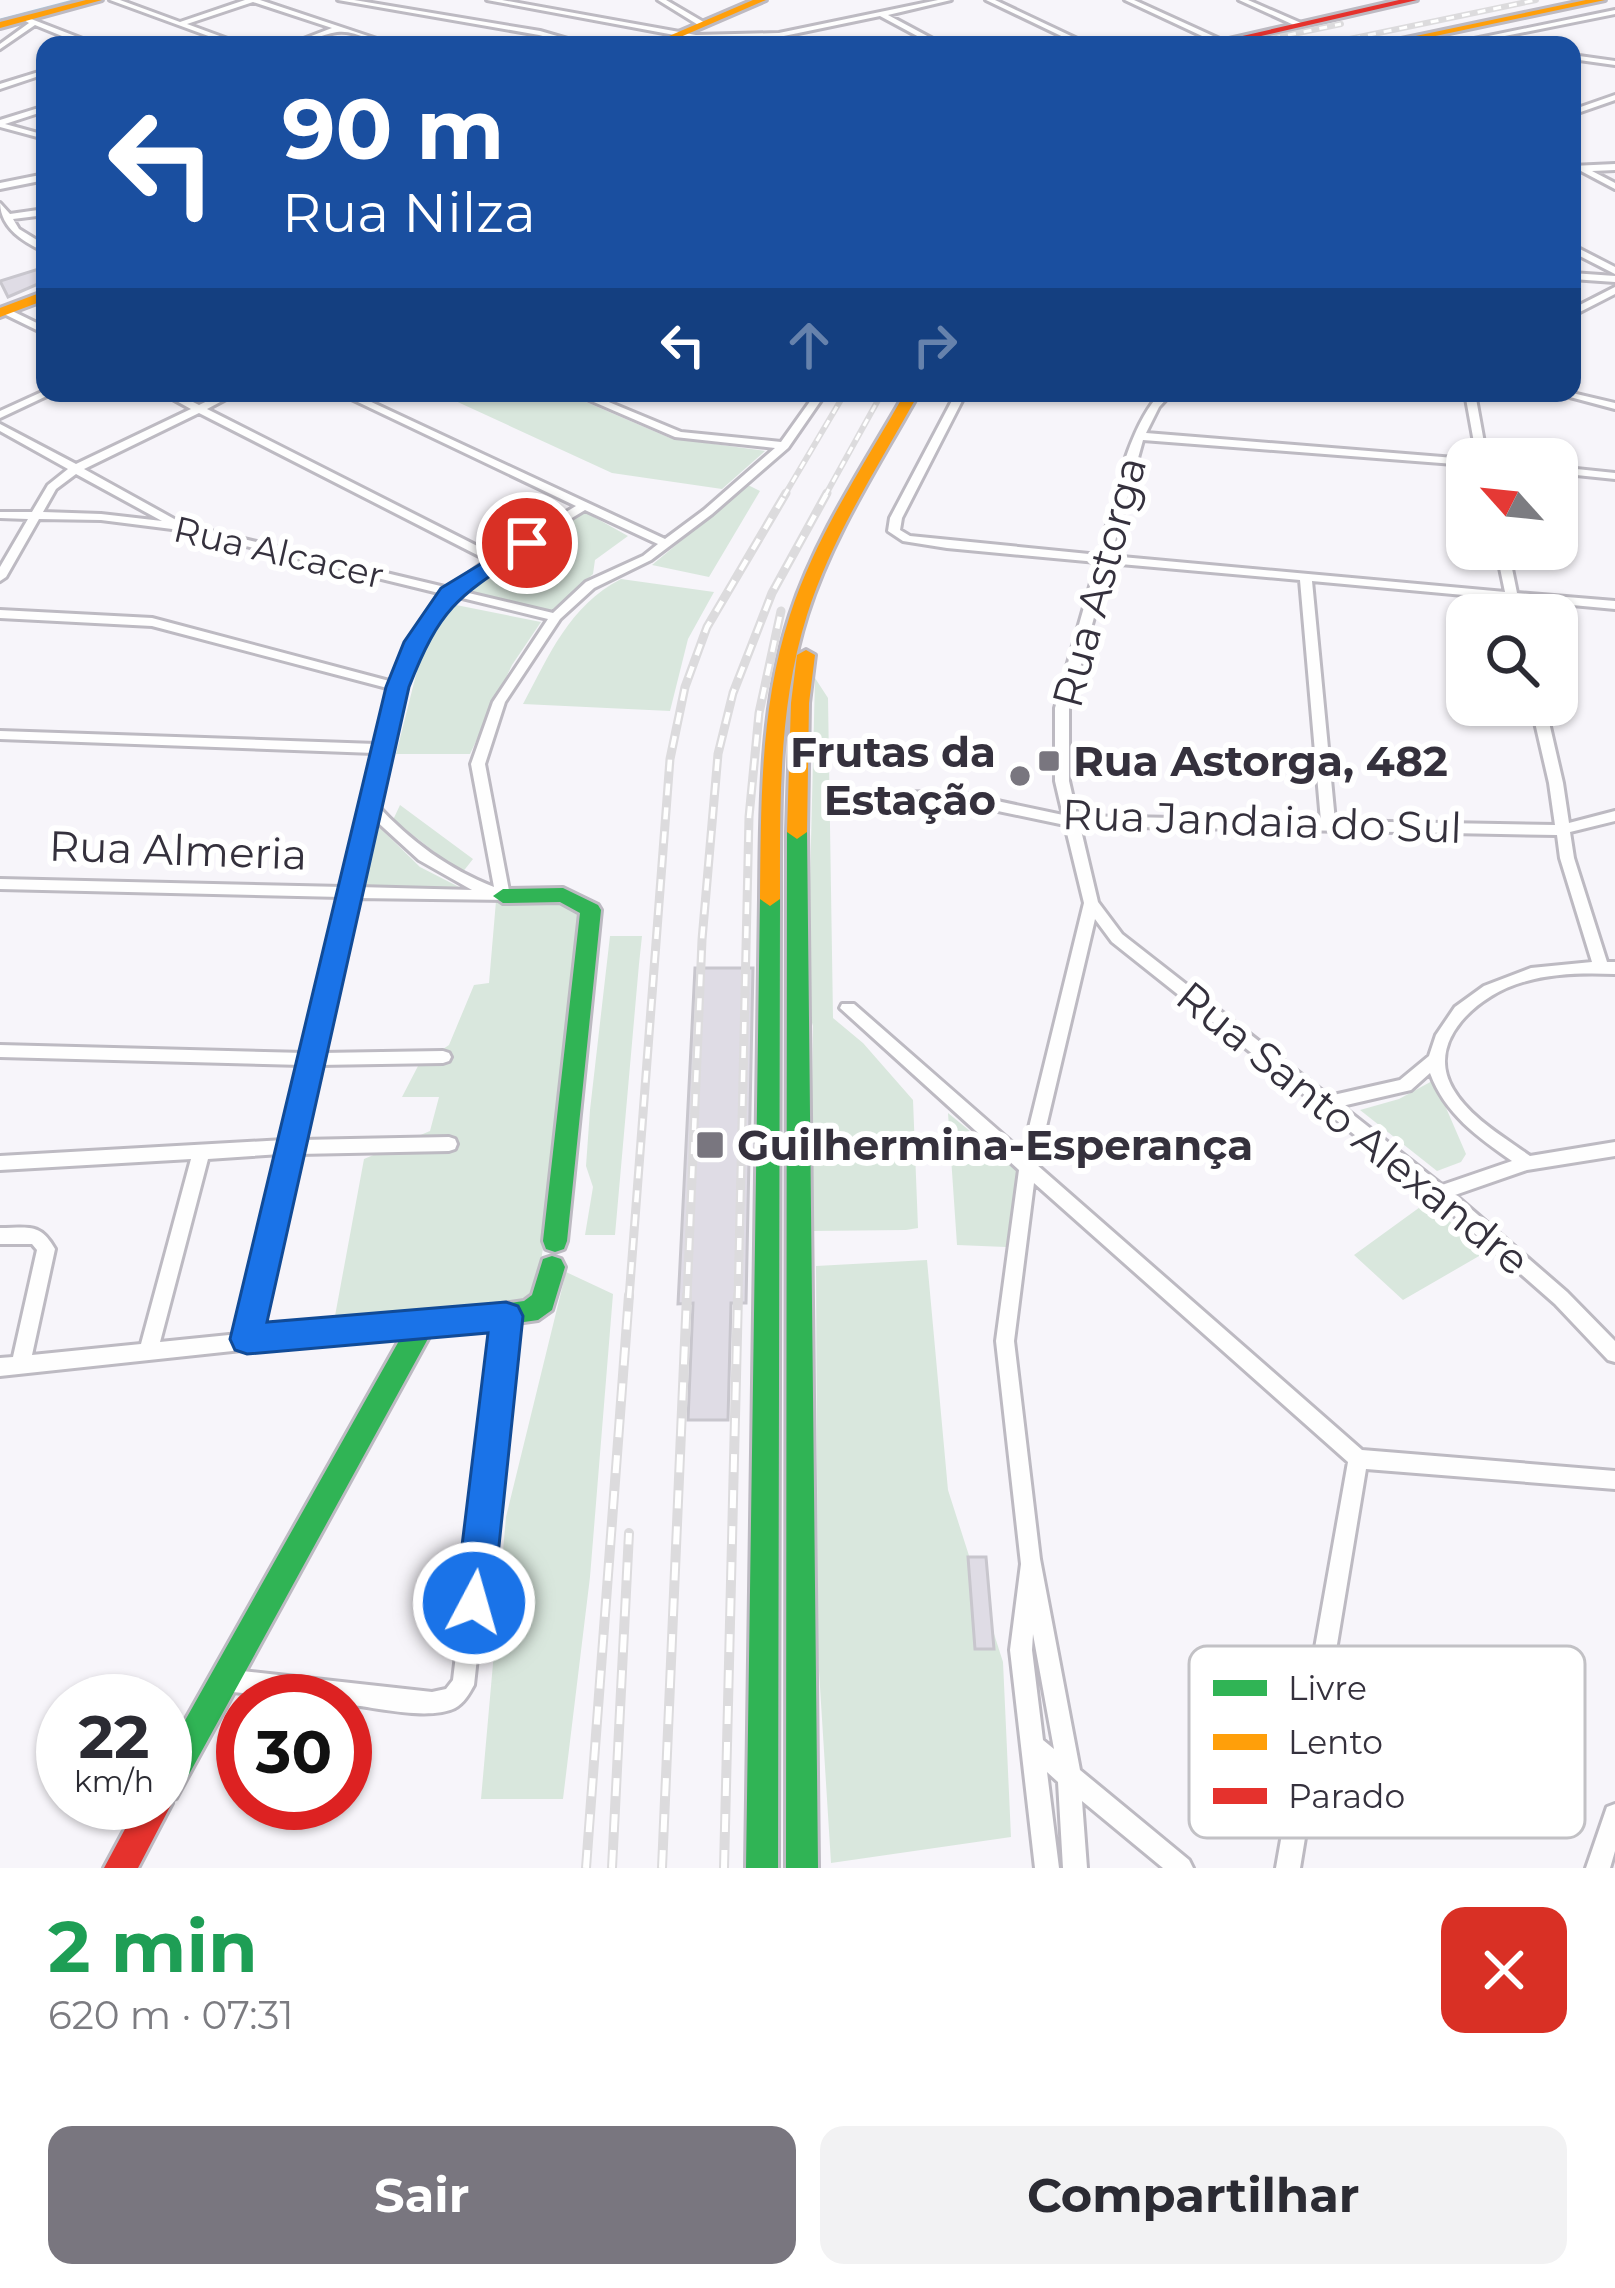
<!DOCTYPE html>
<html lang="pt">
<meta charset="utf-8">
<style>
body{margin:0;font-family:Montserrat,sans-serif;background:#f2f2f3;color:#2b2b33;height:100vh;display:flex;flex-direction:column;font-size:45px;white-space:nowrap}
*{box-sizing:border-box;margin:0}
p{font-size:39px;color:#7c7c81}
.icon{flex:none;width:66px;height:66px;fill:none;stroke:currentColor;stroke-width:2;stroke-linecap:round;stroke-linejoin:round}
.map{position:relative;height:1868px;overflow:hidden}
.sheet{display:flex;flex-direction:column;background:#fff;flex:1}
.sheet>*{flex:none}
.banner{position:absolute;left:36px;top:36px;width:1545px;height:366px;border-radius:24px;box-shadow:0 3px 9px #0004;background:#1a4fa0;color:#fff;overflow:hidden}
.needle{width:78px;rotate:297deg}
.fabs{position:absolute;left:1446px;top:438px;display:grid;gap:24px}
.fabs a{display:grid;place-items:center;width:132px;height:132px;border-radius:24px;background:#fff;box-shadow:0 3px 9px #0004;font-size:60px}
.speed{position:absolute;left:36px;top:1674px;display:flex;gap:24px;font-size:60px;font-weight:700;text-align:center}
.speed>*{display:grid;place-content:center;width:156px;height:156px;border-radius:50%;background:#fff;box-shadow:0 3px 9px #0004;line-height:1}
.speed small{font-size:30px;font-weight:400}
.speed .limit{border:18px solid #d22;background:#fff;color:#111}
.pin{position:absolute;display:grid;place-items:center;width:102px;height:102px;color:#fff;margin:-51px;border:6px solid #fff;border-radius:50%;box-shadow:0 3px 12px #0007}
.me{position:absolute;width:132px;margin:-66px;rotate:6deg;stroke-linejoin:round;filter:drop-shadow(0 0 9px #0008)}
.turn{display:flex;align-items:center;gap:42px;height:252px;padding:0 48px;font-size:54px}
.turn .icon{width:156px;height:156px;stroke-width:2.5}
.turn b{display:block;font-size:84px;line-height:102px}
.lanes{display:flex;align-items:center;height:114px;padding:0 48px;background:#0003;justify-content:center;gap:60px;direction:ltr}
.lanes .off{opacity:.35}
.round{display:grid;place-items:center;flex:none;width:126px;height:126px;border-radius:24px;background:#f2f2f3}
.overview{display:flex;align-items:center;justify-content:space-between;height:204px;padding:0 48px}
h1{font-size:72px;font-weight:700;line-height:90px;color:#1e9e55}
.primary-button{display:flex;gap:24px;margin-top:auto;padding:24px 48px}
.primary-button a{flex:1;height:138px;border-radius:24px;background:#79767f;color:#fff;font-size:48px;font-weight:700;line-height:138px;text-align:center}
.primary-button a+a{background:#f2f2f3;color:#2b2b33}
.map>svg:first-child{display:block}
.green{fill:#d9e7dd}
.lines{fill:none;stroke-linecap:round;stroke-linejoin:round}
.stream{stroke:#acc6d9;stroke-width:3}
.building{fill:#dfdce5;stroke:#c8c6cd;stroke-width:3}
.street-casing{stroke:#bdbac2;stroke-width:6}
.fast-casing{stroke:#bdbac2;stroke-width:6}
.slow-casing{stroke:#bdbac2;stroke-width:6}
.jam-casing{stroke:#bdbac2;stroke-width:6}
.street{fill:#fefefe;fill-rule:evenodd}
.fast{fill:#30b455;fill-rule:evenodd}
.slow{fill:#ff9f0a;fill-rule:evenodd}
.jam{fill:#e5322d;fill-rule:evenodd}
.rail-far2-casing{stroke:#dcdbdd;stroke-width:6}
.rail-far1-casing{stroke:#dcdbdd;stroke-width:9}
.rail-casing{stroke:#dcdbdd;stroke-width:10}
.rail-far2{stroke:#fff;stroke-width:3;stroke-dasharray:8;stroke-linecap:butt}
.rail-far1{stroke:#fff;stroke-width:4.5;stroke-dasharray:12;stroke-linecap:butt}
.rail{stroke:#fff;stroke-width:6;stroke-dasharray:18;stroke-linecap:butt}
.route{fill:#1a73e8;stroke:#114b97;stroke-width:3}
.poi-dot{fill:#79767f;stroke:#fff;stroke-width:4.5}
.labels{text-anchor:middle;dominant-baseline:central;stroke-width:12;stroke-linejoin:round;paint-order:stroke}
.far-street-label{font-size:36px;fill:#35313d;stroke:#fff}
.street-label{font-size:42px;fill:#35313d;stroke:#fff}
.poi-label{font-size:42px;font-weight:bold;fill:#35313d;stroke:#fff;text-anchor:start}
.key{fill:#fff;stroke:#c2c1c5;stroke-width:3}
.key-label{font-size:33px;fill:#35313d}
</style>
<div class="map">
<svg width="1615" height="1868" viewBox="0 0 1615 1868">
<rect width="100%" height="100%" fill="#f7f5fa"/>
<!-- green -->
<path class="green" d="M438,393h127l105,45 95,13 -43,38 -110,-16z
M748,485l12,6 -51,86 -57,-12z
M585,512l43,24 -33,24 -2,14 -42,37 -85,-21z
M621,579l93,13 -26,47 -18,72 -147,-7c27,-50 46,-98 98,-125z
M451,604l90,18 -29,43 -42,89h-74l27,-107z
M815,678l13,20 5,320 30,25 50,57 5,128 -12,2 -96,1 3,-205 -6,-21z
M400,805l73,54 -11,14 -69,-53z
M375,823l45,44 41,21 -98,-3z
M573,899l14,20c-24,66 -18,106 -24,173 -7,72 -17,141 -29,212l-199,12 29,-157 66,-28 9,-34h-37l16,-31 31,-21 25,-60 15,-2 7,-82z
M610,936h32l-3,28 -24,271h-30l8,-48 -7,-21 4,-56z
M1434,1080l32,74 -5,8 -24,9 -77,-61 39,-11z
M948,1113l73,60 -15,74 -49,-2z
M1427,1202l59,50 -83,48 -49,-45z
M927,1260l21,230 55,172 8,175 -180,26 -13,-208 -2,-389z
M566,1272l47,22 -23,283 -27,222h-82l25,-282z"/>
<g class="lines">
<!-- stream -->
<path class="stream" d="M0,20l77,-20"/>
</g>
<!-- building -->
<path class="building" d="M45,267v14l-37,16 -8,-16z
M695,968h58l-7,335h-15l-3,117h-40l5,-117 -15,1z
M968,1557h18l8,92h-19z"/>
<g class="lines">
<!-- street casing -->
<g class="street-casing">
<path id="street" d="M110,0h10l60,22 65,-22h15l135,45c-20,0 -40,-16 -58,-13 -17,2 -31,13 -49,13l44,-17 -79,-26 -66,22 57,21h-11z
M338,0h16l186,31 48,14h-12l-37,-10z
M487,0h15l194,35 83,-2 159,-33h13l-63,15 56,30h-10l-54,-29 -101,21 -83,2z
M658,0h8l41,24 -7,2z
M986,0h9l95,45h-10z
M1125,0h9l90,41 -7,2z
M1239,0h9l53,23 -7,2z
M1615,10v4l-155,31h-15z
M26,17l67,26 1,2h-10l-49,-20 -35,24v-5l29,-21 -7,-4z
M1572,55l43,6v4l-43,-6z
M45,70v4l-45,15v-5z
M1615,95v5l-43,15v-5z
M45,106v5l-40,13 40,11v4l-45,-12v-7z
M1615,164v6l-23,1 23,12v6l-34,-18 -9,1v-6z
M45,174v6l-45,9v-6z
M0,203l10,11 35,-5v6l-32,4 6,10 26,16v7c-21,-10 -44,-23 -45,-49z
M1572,245l43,22v7l-43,-22z
M1572,273l43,3v6l-43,-3z
M1615,287v7l-43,22v-7z
M2,309h6l37,18v7l-43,-21z
M44,391l1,2h8l-53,25v-7z
M162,393h13l24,12 25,-12h13l-30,16 288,146 81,-49 -237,-113h13l313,146 39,-29 71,-62 -100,-11 -102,-44h14l94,39 100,10 35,-49h10l-38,55 -76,66 -61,46 -57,28 -34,31 -55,83 -20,62 25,132 -2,4 -153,-2 -34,155 122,-2 6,2 2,4 -2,4 -6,2 -125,2 -17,75 148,-3 6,2 2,5 -2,5 -6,2 -151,3 -40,178 164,-16 6,2 3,6 -3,6 -428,46v-18l13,-1 24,-107 -5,-6h-32v-16c28,0 40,-6 55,21l-23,106 109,-11 50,-185 -191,11v-14l284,-16 18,-75 -302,-8v-12l305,8 36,-156 -341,-8v-10l343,8 31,-134 -374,-14v-8l376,13 15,-55 -239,-63 -152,-8v-8l152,8 241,64c11,-33 25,-64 50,-88l-263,-64 -79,-10 -62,-1 -33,58 -6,4v-14l28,-48 -28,-1v-6h32l16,-27 20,-16 -68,-38v-7l76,40 115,-55zM199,413l288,147 -38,28 -272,-65 -1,-3 -92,-51zM76,474l86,47 -61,-7 -58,-2 13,-23zM585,510l73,34 -15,12 -57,26 -33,31 -93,-22 36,-27 6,-1 2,-4zM454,596l94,23 -55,83 -22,62 23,123c-46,-18 -84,-46 -118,-83 16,-70 25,-155 78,-208zM373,818l46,42 53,30 -114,-3zM281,1154l-42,180 -79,8 48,-183z
M956,393h10l-64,125 -2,12 10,6 189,19c14,-48 27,-127 62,-162h11l-13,14 -13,26 321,26v6l-324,-25 -32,116 394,36 -9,-43h12l9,44 98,8v8l-96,-9 3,15h-12l-3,-16 -195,-18 23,240 220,4 -6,-42 -18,-78h14l18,78 6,40 46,-12v10l-45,11 4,26 33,104h8v12c-31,-1 -62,-1 -92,8 -43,12 -99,58 -70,107 17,29 51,48 77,67l85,-14v14l-88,14 -72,25 112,97 48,49v21l-7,-2 -53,-56 -121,-106 -322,-256 -17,-23 -58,246 325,285 253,21v18l-249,-20 -66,399h-24l72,-406 -314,-279 -20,158 26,218 40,211 109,90 4,8h-30l-81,-67 5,67h-24l-5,-86 -11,-10 12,96h-24l-25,-218 11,-86 -25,-223 23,-171 -179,-162 2,-4h12l169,148 61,-249 -19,-78 -110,-23 -118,1 -7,-5 7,-5 118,-1 108,23 -8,-34v-73l42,-146 -150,-14 -44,-7 -15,-10 2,-13zM1109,563l191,17 21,241 -244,-5 -8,-35v-73zM1080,826l477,9 3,23 32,104 -61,6 -47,18 -29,21 -19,28 -7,21 -29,24 -71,16 -207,-162 -24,-32zM1430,1073c15,41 48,64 82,88l-70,24 -100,-79 69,-16zM1033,1634l21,115 -11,-9 -11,-90z
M1465,393h10l12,66h-10z
M1555,393h17l43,10v6z
M1557,467l58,6v6l-58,-6z
M506,1308l6,2 3,6 -41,369c-5,9 -10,18 -19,23 -27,13 -80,-1 -110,-4v-3h-29l-92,-10 -8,-3 -3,-8 3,-8 8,-3 208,23 14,-3 7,-9 44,-364 3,-6z
M1615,1804v47l-5,17h-24l21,-61z"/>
</g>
<!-- fast casing -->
<g class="fast-casing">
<path id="fast" d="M797,825l10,7 11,1036h-32l1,-1036z
M563,888l35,17 3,5 -34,331 -3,8 -9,3 -9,-3 -3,-8 37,-328 -20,-11 -57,1 -10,-7 10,-7z
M770,892l10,7 -2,969h-32l14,-969z
M552,1256l9,3 4,8 -13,43 -14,10 -108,15 -254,463 -11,5v-47l248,-440 111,-15 8,-6 11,-36z"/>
</g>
<!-- slow casing -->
<g class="slow-casing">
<path id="slow" d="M86,0h16l-102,28v-6z
M753,0h13l-104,45h-14z
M1586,0h19l-212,45h-20z
M45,291v9l-45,17v-9z
M905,393h14c-40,72 -87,143 -112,222 -29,92 -27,189 -27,284l-10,7 -10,-7c1,-95 0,-193 30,-284 26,-80 74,-150 115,-222z
M806,650l9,5 -6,48 -2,129 -10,7 -10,-7 4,-129 6,-48z"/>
</g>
<!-- jam casing -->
<g class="jam-casing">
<path id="jam" d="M1399,0h18l-195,45h-19z
M165,1791l7,12 -34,65h-34l35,-65h26z"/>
</g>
<!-- street -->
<use href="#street" class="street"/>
<!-- fast -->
<use href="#fast" class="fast"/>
<!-- slow -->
<use href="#slow" class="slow"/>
<!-- jam -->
<use href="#jam" class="jam"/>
<!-- rail-far2 casing -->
<g class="rail-far2-casing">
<path id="rail-far2" d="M1241,45l100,-21
M1321,45l215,-45
M784,496l61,-103
M825,496l57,-103"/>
</g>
<!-- rail-far1 casing -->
<g class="rail-far1-casing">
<path id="rail-far1" d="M629,1298l41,-539 15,-72 22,-60 79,-134
M687,1298l15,-358 16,-186 15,-61 39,-100 55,-100
M738,1298l11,-481 10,-104 22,-102"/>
</g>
<!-- rail casing -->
<g class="rail-casing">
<path id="rail" d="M586,1868l43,-573
M612,1868l17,-335
M662,1868l25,-573
M724,1868l14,-573"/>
</g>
<!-- rail-far2 -->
<use href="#rail-far2" class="rail-far2"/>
<!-- rail-far1 -->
<use href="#rail-far1" class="rail-far1"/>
<!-- rail -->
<use href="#rail" class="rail"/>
</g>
<!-- route -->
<path class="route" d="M527,536l7,2v9c-73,48 -92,55 -125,140l-142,635 239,-20 12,4 5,10 -30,287 -6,14 -13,5 -13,-5 -6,-14 33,-270 -241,21 -12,-4 -5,-11 156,-652 18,-45 37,-54z"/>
<!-- markers -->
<g class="poi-dot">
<rect x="1037" y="749" width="24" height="24" rx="6"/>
<circle cx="1020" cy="776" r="12"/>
<rect x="695" y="1130" width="30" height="30" rx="6"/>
</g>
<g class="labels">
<!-- far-street labels -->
<g class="far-street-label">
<text transform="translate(279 552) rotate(13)">Rua Alcacer</text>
</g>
<!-- street labels -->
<g class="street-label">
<text transform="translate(1099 582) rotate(-75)">Rua Astorga</text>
<text transform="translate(1262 821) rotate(2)">Rua Jandaia do Sul</text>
<text transform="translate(178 850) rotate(2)">Rua Almeria</text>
<text transform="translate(1353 1128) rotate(39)">Rua Santo Alexandre</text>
</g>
<!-- poi labels -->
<g class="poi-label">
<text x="996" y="752" text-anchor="end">Frutas da<tspan x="996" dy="48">Estação</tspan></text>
<text x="1073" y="761">Rua Astorga, 482</text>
<text x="737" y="1145">Guilhermina-Esperança</text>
</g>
</g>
<!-- legend -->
<rect x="1189" y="1646" width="396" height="192" rx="18" class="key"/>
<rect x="1213" y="1680" width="54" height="16" fill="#30b455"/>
<rect x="1213" y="1734" width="54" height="16" fill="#ff9f0a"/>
<rect x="1213" y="1788" width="54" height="16" fill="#e5322d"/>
<g class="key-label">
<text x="1288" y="1700">Livre</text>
<text x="1288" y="1754">Lento</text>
<text x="1288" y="1808">Parado</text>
</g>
</svg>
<div class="fabs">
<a><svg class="needle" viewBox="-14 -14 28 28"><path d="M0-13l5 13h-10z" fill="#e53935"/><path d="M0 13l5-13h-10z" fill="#7c7c81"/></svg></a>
<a><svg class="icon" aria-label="search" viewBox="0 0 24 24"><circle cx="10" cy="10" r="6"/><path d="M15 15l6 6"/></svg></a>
</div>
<div class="speed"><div>22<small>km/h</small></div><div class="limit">30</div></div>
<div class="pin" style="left:527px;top:543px;background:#d93025"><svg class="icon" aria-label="arrive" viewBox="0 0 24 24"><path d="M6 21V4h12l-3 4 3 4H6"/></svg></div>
<svg class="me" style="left:474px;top:1603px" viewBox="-20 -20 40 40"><circle r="17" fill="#1a73e8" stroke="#fff" stroke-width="3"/><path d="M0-11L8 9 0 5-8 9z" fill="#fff"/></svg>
<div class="banner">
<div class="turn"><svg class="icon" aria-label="left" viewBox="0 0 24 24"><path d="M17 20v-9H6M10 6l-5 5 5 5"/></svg><div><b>90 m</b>Rua Nilza</div></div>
<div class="lanes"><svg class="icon" aria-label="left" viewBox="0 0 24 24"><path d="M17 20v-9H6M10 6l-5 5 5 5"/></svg><svg class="icon off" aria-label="ahead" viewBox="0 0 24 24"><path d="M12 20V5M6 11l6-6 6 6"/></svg><svg class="icon off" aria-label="right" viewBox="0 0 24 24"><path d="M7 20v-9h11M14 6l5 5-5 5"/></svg></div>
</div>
</div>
<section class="sheet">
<div class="overview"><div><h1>2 min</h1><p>620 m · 07:31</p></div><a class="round" style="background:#d93025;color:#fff"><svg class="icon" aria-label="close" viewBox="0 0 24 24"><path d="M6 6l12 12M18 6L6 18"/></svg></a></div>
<div class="primary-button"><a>Sair</a><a>Compartilhar</a></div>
</section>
